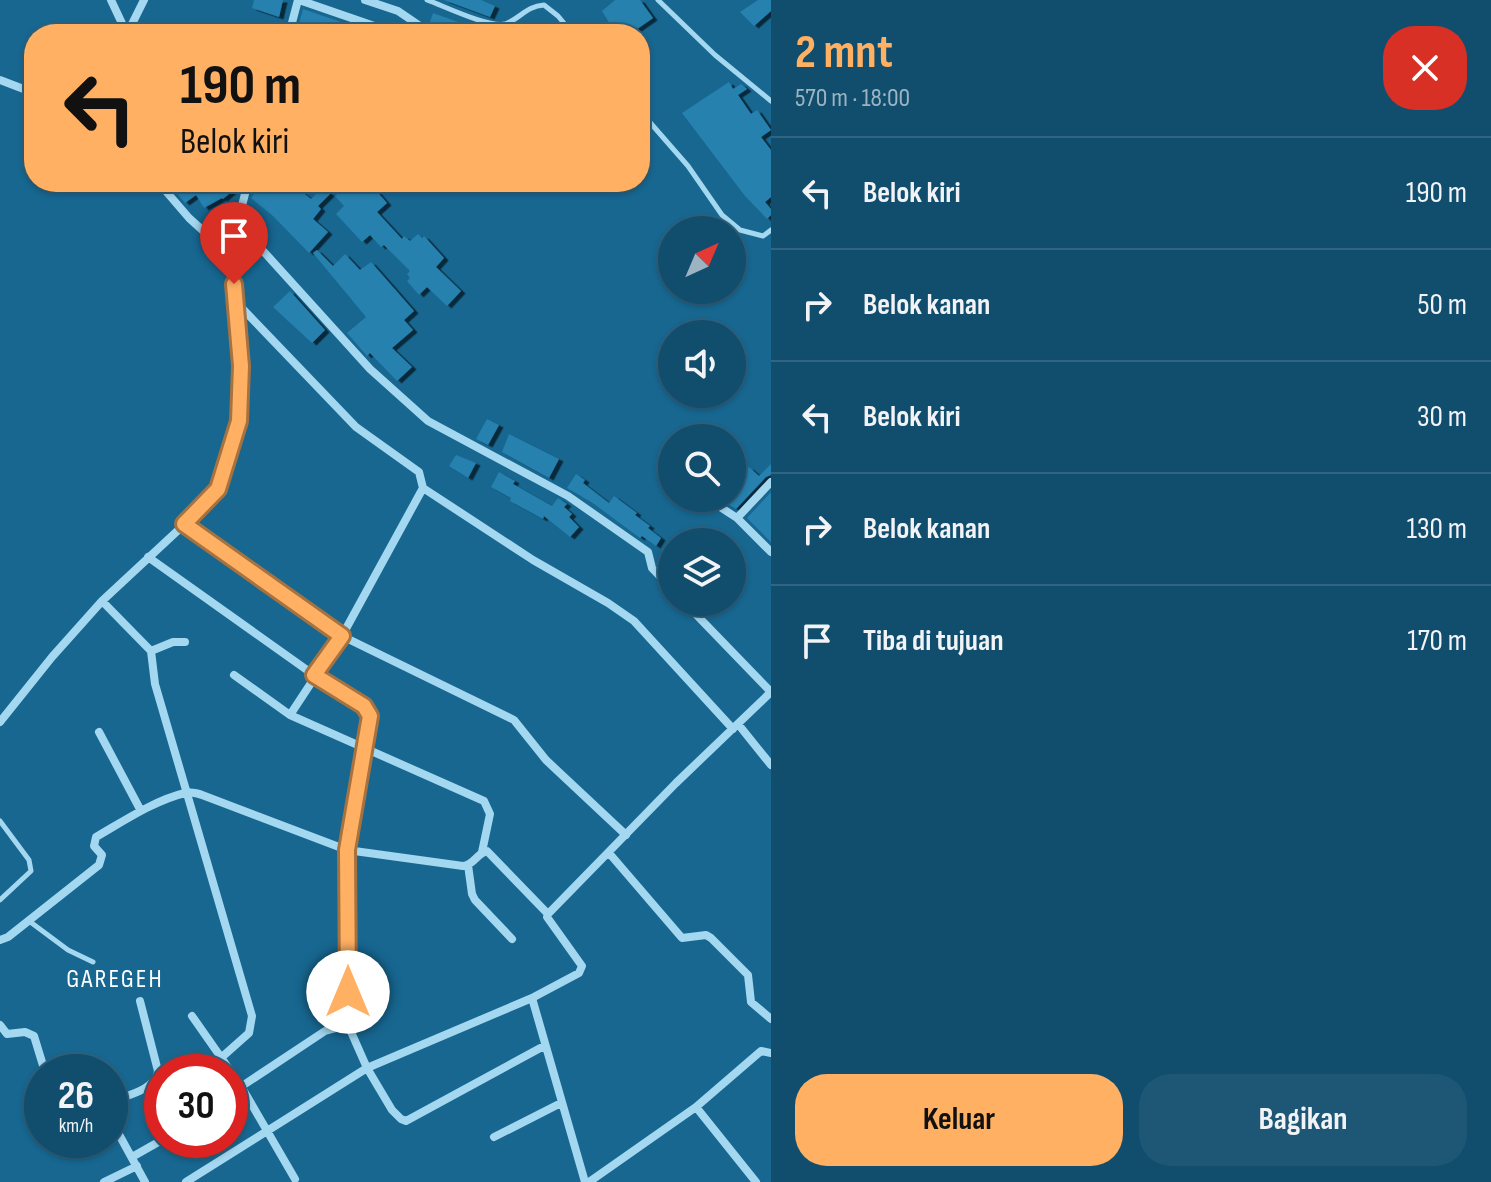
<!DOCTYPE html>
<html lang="id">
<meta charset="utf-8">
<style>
body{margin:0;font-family:"Sofia Sans Condensed",sans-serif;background:#1e5775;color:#f1f3f6;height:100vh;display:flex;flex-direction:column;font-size:30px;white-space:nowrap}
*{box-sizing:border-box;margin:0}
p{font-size:26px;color:#9cb4c2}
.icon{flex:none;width:44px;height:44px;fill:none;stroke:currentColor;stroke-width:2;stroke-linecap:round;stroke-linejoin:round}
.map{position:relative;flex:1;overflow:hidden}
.drawer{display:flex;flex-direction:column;background:#114d6d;width:720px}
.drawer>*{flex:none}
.hud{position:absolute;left:24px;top:24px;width:626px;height:168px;border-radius:32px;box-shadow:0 2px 6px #0004,0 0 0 2px #306480;background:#ffb063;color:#111;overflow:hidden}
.needle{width:52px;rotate:44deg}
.controls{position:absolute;left:658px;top:216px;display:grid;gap:16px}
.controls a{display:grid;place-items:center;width:88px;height:88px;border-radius:50%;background:#114d6d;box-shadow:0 2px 6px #0004,0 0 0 2px #306480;font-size:40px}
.speed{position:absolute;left:24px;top:1054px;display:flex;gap:16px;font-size:40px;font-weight:700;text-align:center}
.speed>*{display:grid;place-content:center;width:104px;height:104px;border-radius:50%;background:#114d6d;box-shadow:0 2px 6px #0004,0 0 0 2px #306480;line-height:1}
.speed small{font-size:20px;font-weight:400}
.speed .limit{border:12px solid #d22;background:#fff;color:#111}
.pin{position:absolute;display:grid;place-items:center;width:68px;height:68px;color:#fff;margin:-82px -34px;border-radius:50% 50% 50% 0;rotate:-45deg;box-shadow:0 0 8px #0007}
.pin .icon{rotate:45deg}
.me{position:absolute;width:88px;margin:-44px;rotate:0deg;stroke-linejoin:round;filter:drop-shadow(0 0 6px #0008)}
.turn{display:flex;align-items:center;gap:28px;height:168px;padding:0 24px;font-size:36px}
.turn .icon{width:104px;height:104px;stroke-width:2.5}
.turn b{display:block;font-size:56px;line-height:68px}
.round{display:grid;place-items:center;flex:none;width:84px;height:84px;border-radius:32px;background:#1e5775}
.summary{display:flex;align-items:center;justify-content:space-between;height:136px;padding:0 24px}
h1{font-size:48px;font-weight:700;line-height:60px;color:#ffb063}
.cta{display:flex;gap:16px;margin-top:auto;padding:16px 24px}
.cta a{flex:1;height:92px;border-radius:32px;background:#ffb063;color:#111;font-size:32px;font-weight:700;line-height:92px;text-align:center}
.cta a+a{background:#1e5775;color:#f1f3f6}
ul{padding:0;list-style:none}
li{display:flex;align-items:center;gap:24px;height:112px;padding:0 24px;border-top:2px solid #306480}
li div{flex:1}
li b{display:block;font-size:30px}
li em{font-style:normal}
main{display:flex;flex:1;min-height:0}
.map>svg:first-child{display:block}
.building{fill:#2581af;filter:url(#shadow)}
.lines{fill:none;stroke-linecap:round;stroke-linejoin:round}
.lane{stroke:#a4d7f0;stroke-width:5}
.street{stroke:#a4d7f0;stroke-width:8}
.route-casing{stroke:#a67240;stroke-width:20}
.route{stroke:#ffb063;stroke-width:14}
.labels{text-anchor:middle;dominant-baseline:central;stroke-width:8;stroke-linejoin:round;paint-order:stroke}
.quarter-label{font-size:26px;letter-spacing:2px;fill:#fff;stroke:#176791}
</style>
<main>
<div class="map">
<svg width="771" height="1182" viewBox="0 0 771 1182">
<defs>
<filter id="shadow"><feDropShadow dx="4.5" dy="2.5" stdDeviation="0" flood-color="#0009"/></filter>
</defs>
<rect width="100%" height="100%" fill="#176791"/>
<!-- building -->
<path class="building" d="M254,0h29l-4,17 -27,-9z
M444,0h37l14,6 -5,11z
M615,0h25l13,18 -23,16h-14l-14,-23z
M758,0h13v11l-17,15 -14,-14z
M303,9l73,25h-21l-30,-10 -2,10h-27z
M433,13l28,10 -2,11h-4l-5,-7 -20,-5z
M729,82l4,7 8,-5 6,5 -9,6 13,19 6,-4 14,20 -10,7 10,13v47l-6,5 6,7v6l-4,4 -22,-23 -63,-83z
M174,182h22l10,11 12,-11h15l4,5 -14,12 -1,-1 -18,10 -8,-13 -11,8 -15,-18z
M263,182h27l21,17 12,-12 7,7 -12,12 3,3 -8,10 15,13 -19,21 -36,-37 -22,-18z
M359,182h19l-5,5 14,16 -10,9 25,27 2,-3 6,5 8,-7 4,4 2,-2 20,22 -8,9 25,24 -14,15 -20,-19 -8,8 -12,-14 3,-3 -3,-4 3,-3 -26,-26 -3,2 -11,-12 -8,7 -26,-28 8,-8 -9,-10 7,-6 4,4z
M317,250l16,16 12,-12 15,16 11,-8 43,49 -10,9 9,10 -21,18 20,19 -15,14 -27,-28 -3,3 -20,-23 19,-16 -53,-64z
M290,291l35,39 -13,13 -39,-36z
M487,419l12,6 -11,20 -12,-6z
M509,434l50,25 -10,19 -47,-26z
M456,455l20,8 -8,15 -19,-12z
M771,464v11l-5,2 -30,32 -19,-11h15v-30l10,6 7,-7 10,9z
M499,472l16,9 -2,3 39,22 6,-8 9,6 -3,3 8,7 -3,3 10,10 -9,10 -26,-21 -1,3 -33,-18 1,-3 -20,-11z
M576,474l9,6 -2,3 26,20 5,-7 23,17 -2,2 15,11 -2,2 13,10 -5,8 -14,-10 -2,2 -46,-34 -27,-16z
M771,492v50l-24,-24z"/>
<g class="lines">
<!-- lane -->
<path class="lane" d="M427,0c17,6 62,28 78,24 15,-5 21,-18 39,-19l14,11 15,18
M658,0l57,55 56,46
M640,111l48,55 34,49 18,15 23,6 8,-6
M0,821l29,39 2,11 -31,29
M29,921l39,29 25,12"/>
<!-- street -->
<path class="street" d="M111,0l16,34
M299,0l87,30 16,3 18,-7 28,8
M365,0l33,11 22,15
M127,34l17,-34
M289,34l9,-34
M0,80l34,13
M158,182l31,36 43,39
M236,221l134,148 58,52 140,75 80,56 4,16 20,21
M236,302l120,125 63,45 4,16
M720,507l17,11 34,34
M737,518l34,-36
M184,524l158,112 172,84 32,40 80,75
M148,557l166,118 50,31 6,10 -4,32 -19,102 1,175 19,43 25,42 9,9 5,2 138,-75
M102,601l49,50 4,33 97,332 -3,17 -27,24
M151,651l22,-9h12
M234,675l56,40 194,86 6,13 -8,38
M290,715l52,-79 81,-148 110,72 75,43 26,18 99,108
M0,722l52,-65 50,-56 100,-93 16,-19 21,-68 2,-55 -9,-121 16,-63
M738,724l33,41
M99,732l42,79
M609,853l73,85 24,-3 5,3 37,37 3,27 20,17
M468,865l4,29 3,6 37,39
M0,940l8,-3 91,-72 3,-10 -8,-9 2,-9c26,-15 59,-37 89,-44 9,-2 17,2 25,5l137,52 116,16c11,-1 14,-13 24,-15l61,63
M532,998l53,184
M192,1016l49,70 54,93
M0,1025l7,9 18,-2 9,4 11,36
M230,1094l95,-63 23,-6
M110,1102c17,-7 44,-11 48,-31l-18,-70
M696,1107l60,75
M110,1118l35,64
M494,1137l67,-34
M132,1157l30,-17
M104,1182l33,-16
M186,1182l181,-114 165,-70 47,-25 3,-7 -35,-49 1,-3 128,-131 95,-91 -87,-90
M589,1182l107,-75 65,-56 10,2"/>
</g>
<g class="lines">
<!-- route casing -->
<g class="route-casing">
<path id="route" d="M234,284l7,82 -2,55 -21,68 -34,35 158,112 -28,39 50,31 6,10 -23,134 1,142"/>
</g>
<!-- route -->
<use href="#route" class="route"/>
</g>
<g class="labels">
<!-- quarter labels -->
<g class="quarter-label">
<text x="115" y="979">GAREGEH</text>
</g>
</g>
</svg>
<div class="controls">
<a><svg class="needle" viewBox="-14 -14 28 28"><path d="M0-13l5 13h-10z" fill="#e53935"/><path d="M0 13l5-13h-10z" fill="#9cb4c2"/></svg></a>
<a><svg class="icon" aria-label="sound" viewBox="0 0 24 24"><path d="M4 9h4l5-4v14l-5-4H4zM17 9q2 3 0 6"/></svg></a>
<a><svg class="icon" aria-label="search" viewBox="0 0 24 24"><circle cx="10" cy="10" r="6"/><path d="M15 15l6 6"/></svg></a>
<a><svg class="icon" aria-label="layers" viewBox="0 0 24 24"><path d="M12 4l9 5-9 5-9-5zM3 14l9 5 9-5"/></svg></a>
</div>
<div class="speed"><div>26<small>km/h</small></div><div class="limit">30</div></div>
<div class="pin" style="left:234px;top:284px;background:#d93025"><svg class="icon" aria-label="arrive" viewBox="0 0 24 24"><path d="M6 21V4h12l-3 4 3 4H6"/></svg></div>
<svg class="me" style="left:348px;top:992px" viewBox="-20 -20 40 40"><circle r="19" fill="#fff"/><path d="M0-13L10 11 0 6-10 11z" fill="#ffb063"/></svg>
<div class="hud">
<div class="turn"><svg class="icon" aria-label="left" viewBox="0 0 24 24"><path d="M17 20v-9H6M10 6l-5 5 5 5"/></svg><div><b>190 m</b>Belok kiri</div></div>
</div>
</div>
<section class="drawer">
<div class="summary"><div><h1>2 mnt</h1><p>570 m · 18:00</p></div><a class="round" style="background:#d93025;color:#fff"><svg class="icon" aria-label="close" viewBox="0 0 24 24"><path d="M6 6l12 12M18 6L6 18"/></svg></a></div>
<ul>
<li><svg class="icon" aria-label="left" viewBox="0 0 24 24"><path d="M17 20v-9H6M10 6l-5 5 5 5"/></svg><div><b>Belok kiri</b></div><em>190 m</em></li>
<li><svg class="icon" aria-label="right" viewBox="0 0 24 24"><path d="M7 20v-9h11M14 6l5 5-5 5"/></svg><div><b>Belok kanan</b></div><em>50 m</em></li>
<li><svg class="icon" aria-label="left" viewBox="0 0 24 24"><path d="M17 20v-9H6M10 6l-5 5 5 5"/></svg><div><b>Belok kiri</b></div><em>30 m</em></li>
<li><svg class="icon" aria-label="right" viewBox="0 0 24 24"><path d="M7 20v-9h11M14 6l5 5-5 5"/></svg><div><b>Belok kanan</b></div><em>130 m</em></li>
<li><svg class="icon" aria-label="arrive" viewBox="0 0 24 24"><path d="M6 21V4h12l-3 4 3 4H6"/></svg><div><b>Tiba di tujuan</b></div><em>170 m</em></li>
</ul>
<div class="cta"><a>Keluar</a><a>Bagikan</a></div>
</section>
</main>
